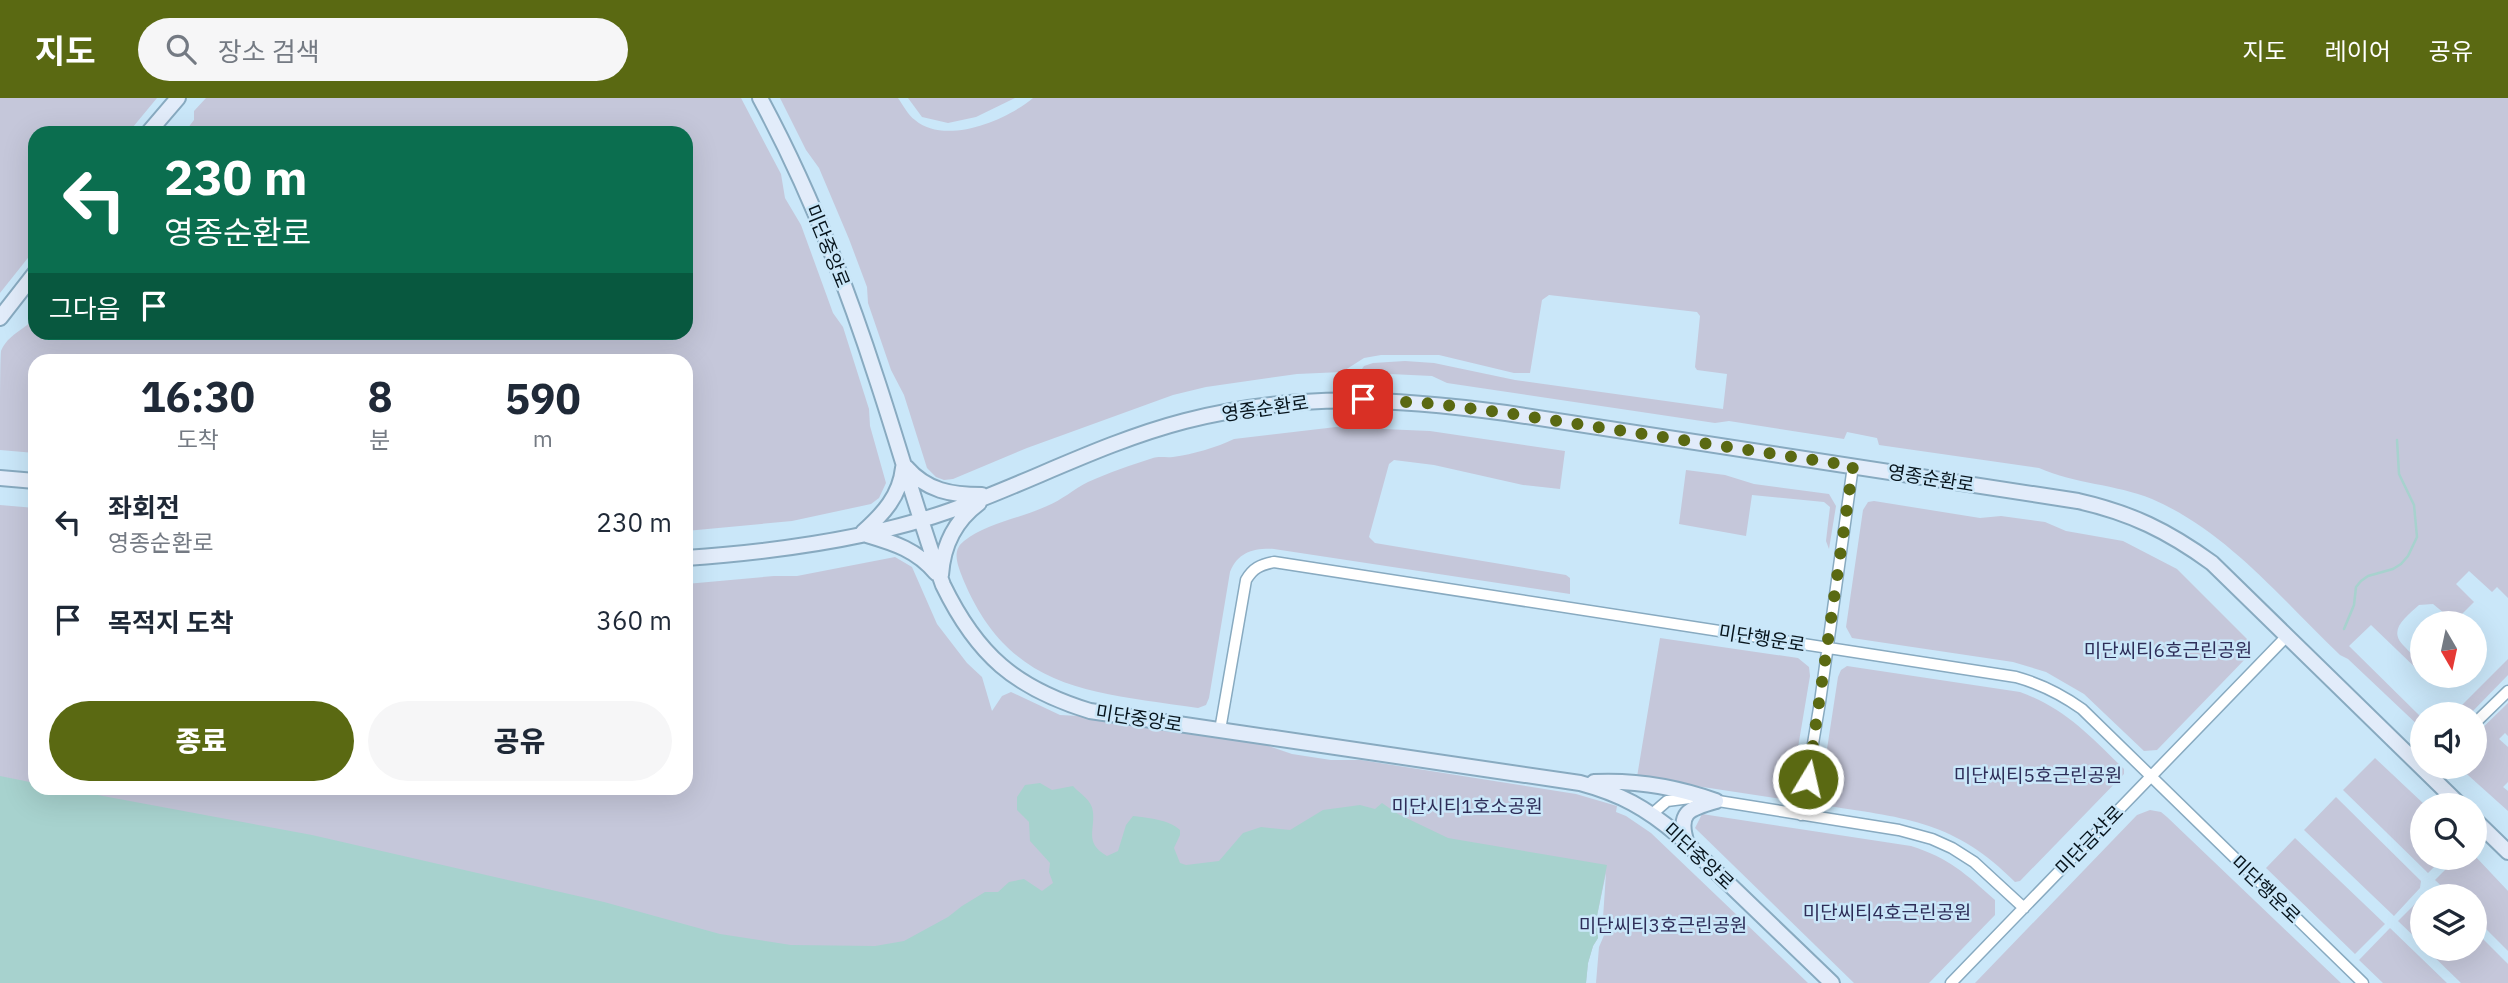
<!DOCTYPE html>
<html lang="ko">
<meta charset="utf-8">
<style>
body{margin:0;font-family:"IBM Plex Sans","Noto Sans KR",sans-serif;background:#f6f6f7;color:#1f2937;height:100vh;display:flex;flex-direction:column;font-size:26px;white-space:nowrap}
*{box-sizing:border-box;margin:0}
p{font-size:23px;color:#747a83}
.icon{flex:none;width:38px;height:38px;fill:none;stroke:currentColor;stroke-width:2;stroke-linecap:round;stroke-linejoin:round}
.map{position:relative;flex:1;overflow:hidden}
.drawer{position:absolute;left:28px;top:256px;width:665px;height:441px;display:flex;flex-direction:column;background:#fff;border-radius:21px;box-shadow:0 7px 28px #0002}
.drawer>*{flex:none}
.banner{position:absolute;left:28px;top:28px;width:665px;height:214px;border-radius:21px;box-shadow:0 7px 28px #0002;background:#0b6e4f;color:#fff;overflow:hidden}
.needle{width:46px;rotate:171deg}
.fabs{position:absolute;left:2410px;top:513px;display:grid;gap:14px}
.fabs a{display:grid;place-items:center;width:77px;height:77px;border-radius:50%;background:#fff;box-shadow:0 7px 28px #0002;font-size:35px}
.pin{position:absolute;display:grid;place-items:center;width:60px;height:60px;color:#fff;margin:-30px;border-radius:14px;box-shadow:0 4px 10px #0006}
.me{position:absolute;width:77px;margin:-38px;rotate:9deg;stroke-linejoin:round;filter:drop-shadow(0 0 5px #0008)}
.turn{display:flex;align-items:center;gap:24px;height:147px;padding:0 21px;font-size:32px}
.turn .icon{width:91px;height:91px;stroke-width:2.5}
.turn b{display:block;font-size:49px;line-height:60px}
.then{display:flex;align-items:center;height:66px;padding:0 21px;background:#0003;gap:14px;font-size:26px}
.eta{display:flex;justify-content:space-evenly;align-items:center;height:119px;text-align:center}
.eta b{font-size:42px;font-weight:800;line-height:49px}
.cta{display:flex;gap:14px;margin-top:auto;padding:14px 21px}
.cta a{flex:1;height:80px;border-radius:42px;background:#5a6912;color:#fff;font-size:28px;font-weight:800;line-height:80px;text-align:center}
.cta a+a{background:#f6f6f7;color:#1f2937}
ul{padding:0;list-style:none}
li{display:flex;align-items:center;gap:21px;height:98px;padding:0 21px}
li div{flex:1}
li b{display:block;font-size:26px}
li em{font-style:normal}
header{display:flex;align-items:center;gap:42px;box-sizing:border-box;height:98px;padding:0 35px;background:#5a6912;color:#fff}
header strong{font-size:33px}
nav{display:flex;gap:38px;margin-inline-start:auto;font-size:24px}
.search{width:490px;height:63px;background:#f6f6f7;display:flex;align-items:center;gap:18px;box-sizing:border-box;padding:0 24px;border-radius:38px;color:#747a83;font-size:26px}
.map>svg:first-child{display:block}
.green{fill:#c5c7da}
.water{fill:#a7d2ce}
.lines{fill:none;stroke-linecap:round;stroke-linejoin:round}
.stream{stroke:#a7d2ce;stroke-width:2.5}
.street-casing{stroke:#88aac0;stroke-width:13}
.secondary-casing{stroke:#88aac0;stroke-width:18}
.street{stroke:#fff;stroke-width:10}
.secondary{stroke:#e2ecfa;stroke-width:14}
.route{stroke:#5a6912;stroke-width:12;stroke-dasharray:0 21.6}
.labels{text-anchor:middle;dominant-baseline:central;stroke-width:5;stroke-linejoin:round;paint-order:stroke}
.street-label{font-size:19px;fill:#07141c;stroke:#cae7f9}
.park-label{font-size:19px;fill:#2e2d58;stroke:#cae7f9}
</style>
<header>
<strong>지도</strong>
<div class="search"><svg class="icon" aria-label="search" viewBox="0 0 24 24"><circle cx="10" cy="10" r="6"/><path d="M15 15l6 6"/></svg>장소 검색</div>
<nav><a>지도</a><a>레이어</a><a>공유</a></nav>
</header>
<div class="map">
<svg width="2508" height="885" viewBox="0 0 2508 885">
<rect width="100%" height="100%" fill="#cae7f9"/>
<!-- green -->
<path class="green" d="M0,0h157l-29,35h-93v116l-35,44z
M206,0h535l40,76 4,24 16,27 32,88 10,14 26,82 1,17 16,57 -7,15 -8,6 -79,17 -106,10v-171h-651v93l-35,-3c0,-16 0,-89 1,-99 7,-17 24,-21 34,-34v15h651v-199h-502l10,-13v-9z
M780,0h118c5,7 10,17 17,22 30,26 92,0 118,-22h1475v500l-11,-11 -5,5 -23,-21 -13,13 18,18 -17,17 -7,-1 -17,-14 -14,1c-13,12 -32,25 -15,41 6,6 10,12 18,15v13l-51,-49 -22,21 73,72v11l-74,-70 -8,-4c-59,-56 -112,-123 -188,-156 -37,-15 -77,-15 -113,-31l-160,-23 -2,-7 -30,-6 -3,7 -115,-18 -14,2 -268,-40 -15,-7 -63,-3 -7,-4 2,-3 9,-3 32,-2 29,2 81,17 208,29 4,-35 -30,-4 -2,-3 5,-51 -3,-4 -148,-17 -7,5 -12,73h-16l-75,-18h-58l-17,3 -22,14 -45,2 -91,13 -33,8 -146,53 -74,31 -9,1 -8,-3 -9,-9 -23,-73 -13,-25 -23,-67 -1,-16 -18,-48 -30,-71 -13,-18z
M908,0h107l-39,19 -28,6 -26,-6z
M1336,329l94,4 135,20 -5,38 -37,-4 -89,-20 -40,-5 -5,4 -20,73 6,6 191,32 4,3v16l-296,-45c-20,-1 -36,3 -44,23l-21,126 -3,7 -8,3c-106,-16 -188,-16 -235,-129 -5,-13 -12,-28 1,-38 23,-18 57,-23 83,-35 15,-6 27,-17 41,-24 20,-9 43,-17 65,-24 7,-2 13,0 20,-1 21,-3 42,-9 61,-18z
M1686,372l39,5 29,9 75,10 7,12 -7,43 -3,-8 4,-34 -6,-5 -72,-7 -6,41 -67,-12z
M1874,403l106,17 21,-2 44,6 21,9 57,10 54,28 70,70 3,15 -93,96 -13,1 -60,-57 -38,-22 -33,-10 -161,-24 -6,-11 17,-117 5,-8z
M0,407l35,3v280h651v-204l88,-8h23l98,-19 17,10 25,57 30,39 15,14 10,34 10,-15 9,-4 49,23 20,1 186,29 26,9 39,6h30l215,34 41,12 -1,6 10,4 25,17 157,150h-212l3,-36 6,-14 -2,-15 3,-45 -9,43 1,22 -5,8 -5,17 -2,20h-1586z
M1660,540l138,20 11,9 1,9 -20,119 -8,4 -145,-22z
M2508,561v16l-38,39h-17z
M1847,568l173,26c45,16 71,45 104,77v5l-104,107 -5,1c-59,-60 -108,-64 -187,-76l-7,-5 -1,-6 18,-118 3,-7z
M2508,605v33l-3,-3 -6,6 9,8v35l-5,5 5,4v20l-49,-44 15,-1 1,-31z
M2375,660l50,47h-3v53h21l-15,15 -85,-83z
M2336,699l85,84 -1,7 -26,28 -90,-86z
M2150,712l11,2 6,5 174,166h-366l162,-168z
M1702,716l209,32c38,12 55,28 84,54v15l-66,68h-75l-159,-155z
M2295,740l90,86 -30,30 -89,-86z
M2475,758l33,35v60l-33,-33 -1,-22h-22l-17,-16 22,-22z
M2422,799v47l-24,-23z
M2390,830l57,55h-64l-24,-23z
M2475,833l33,33v19h-47l-35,-34 48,-1z"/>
<!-- water -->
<path class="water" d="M0,678l35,7v5h25l252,47 292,67 116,32 71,11 84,1 29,-5 44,-24 14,-11 23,-14h13l11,-10 15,-3 18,12 11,-8 -4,-11 1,-9 -20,-22 -1,-19 -12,-12v-13l8,-12 15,-2 12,7 21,-4c7,8 19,14 20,26 2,19 -9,31 14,44l11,-5 8,-26 7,-9c15,2 35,3 47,14v5l-6,13 6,15 6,2 33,-4 24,-28 18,-6 29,3 33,-20 37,-5 15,4 7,-6 16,11 50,24 159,27 -10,51 1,22 -5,8 -5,17 -2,20h-1586z"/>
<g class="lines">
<!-- stream -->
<path class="stream" d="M2344,531l10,-24 2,-18 5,-6 7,-5 25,-7 8,-5 7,-8 9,-19 -3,-32 -15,-31 -2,-34"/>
<!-- street casing -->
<g class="street-casing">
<path id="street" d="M2474,626l34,-33
M1220,632l26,-150c7,-12 14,-15 28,-18l742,115c25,7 45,17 66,32l281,274
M1712,702l187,30 33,9 20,9 22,14 50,46
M1652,716l15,-13 23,-3
M1801,717l19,-113 33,-236
M1951,885l335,-346"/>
</g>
<!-- secondary casing -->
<g class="secondary-casing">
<path id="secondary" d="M760,0c48,89 85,183 116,279 23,69 42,139 67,208 34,70 72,103 147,126l490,72c41,11 66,25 98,52l154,148
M148,35l30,-35
M0,220l35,-45
M906,369c21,24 45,28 76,28
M0,380l35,3
M863,434c20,-18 37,-36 40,-64
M867,437c27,8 50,15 69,38
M686,460c86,-6 185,-19 266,-48 78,-28 152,-68 233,-89 112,-29 208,-23 321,-8l572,88c53,12 90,30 134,62l248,242
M941,477c2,-30 15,-55 38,-72
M1594,684c42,-2 83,5 122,19
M2474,721l34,33
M1687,746c-10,-32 1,-35 29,-43"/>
</g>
<!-- street -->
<use href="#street" class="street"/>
<!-- secondary -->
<use href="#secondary" class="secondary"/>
</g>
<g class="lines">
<!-- route -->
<path class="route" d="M1363,301l74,5 69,9 347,53 -45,313"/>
</g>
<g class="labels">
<!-- street labels -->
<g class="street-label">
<text transform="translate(828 148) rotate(68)">미단중앙로</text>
<text transform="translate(1265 310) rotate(-8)">영종순환로</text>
<text transform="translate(1931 380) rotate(9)">영종순환로</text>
<text transform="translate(1762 540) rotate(9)">미단행운로</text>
<text transform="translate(1139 620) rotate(9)">미단중앙로</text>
<text transform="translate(2089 742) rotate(-46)">미단금산로</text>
<text transform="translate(1699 758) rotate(43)">미단중앙로</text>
<text transform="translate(2266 791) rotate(44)">미단행운로</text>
</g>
<!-- park labels -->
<g class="park-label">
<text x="2168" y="552">미단씨티6호근린공원</text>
<text x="2038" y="677">미단씨티5호근린공원</text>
<text x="1467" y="708">미단시티1호소공원</text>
<text x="1887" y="814">미단씨티4호근린공원</text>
<text x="1663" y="827">미단씨티3호근린공원</text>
</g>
</g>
</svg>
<div class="fabs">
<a><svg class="needle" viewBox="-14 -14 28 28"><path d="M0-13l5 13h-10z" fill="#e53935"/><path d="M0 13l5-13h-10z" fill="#747a83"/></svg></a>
<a><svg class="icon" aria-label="sound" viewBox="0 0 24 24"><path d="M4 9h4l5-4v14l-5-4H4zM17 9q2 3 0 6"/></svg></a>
<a><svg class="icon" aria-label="search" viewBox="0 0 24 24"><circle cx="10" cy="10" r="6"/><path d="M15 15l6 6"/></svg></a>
<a><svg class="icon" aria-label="layers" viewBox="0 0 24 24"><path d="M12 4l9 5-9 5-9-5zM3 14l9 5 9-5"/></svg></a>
</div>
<div class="pin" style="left:1363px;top:301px;background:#d93025"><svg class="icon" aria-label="arrive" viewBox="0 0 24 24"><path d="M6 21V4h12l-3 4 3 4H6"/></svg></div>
<svg class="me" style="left:1808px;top:681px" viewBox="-20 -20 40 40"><circle r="17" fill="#5a6912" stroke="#fff" stroke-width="3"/><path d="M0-11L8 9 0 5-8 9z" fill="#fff"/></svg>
<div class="banner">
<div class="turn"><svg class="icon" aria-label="left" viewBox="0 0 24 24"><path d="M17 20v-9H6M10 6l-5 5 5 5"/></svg><div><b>230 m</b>영종순환로</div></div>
<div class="then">그다음<svg class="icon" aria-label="arrive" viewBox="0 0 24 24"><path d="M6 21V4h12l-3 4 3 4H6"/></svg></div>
</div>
<section class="drawer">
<div class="eta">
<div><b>16:30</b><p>도착</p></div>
<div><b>8</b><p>분</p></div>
<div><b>590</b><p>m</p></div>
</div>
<ul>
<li><svg class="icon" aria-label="left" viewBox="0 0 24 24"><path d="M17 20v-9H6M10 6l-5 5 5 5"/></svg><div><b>좌회전</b><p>영종순환로</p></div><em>230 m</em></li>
<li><svg class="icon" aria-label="arrive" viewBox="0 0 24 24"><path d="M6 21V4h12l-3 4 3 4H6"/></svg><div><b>목적지 도착</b></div><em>360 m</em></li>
</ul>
<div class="cta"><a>종료</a><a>공유</a></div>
</section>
</div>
